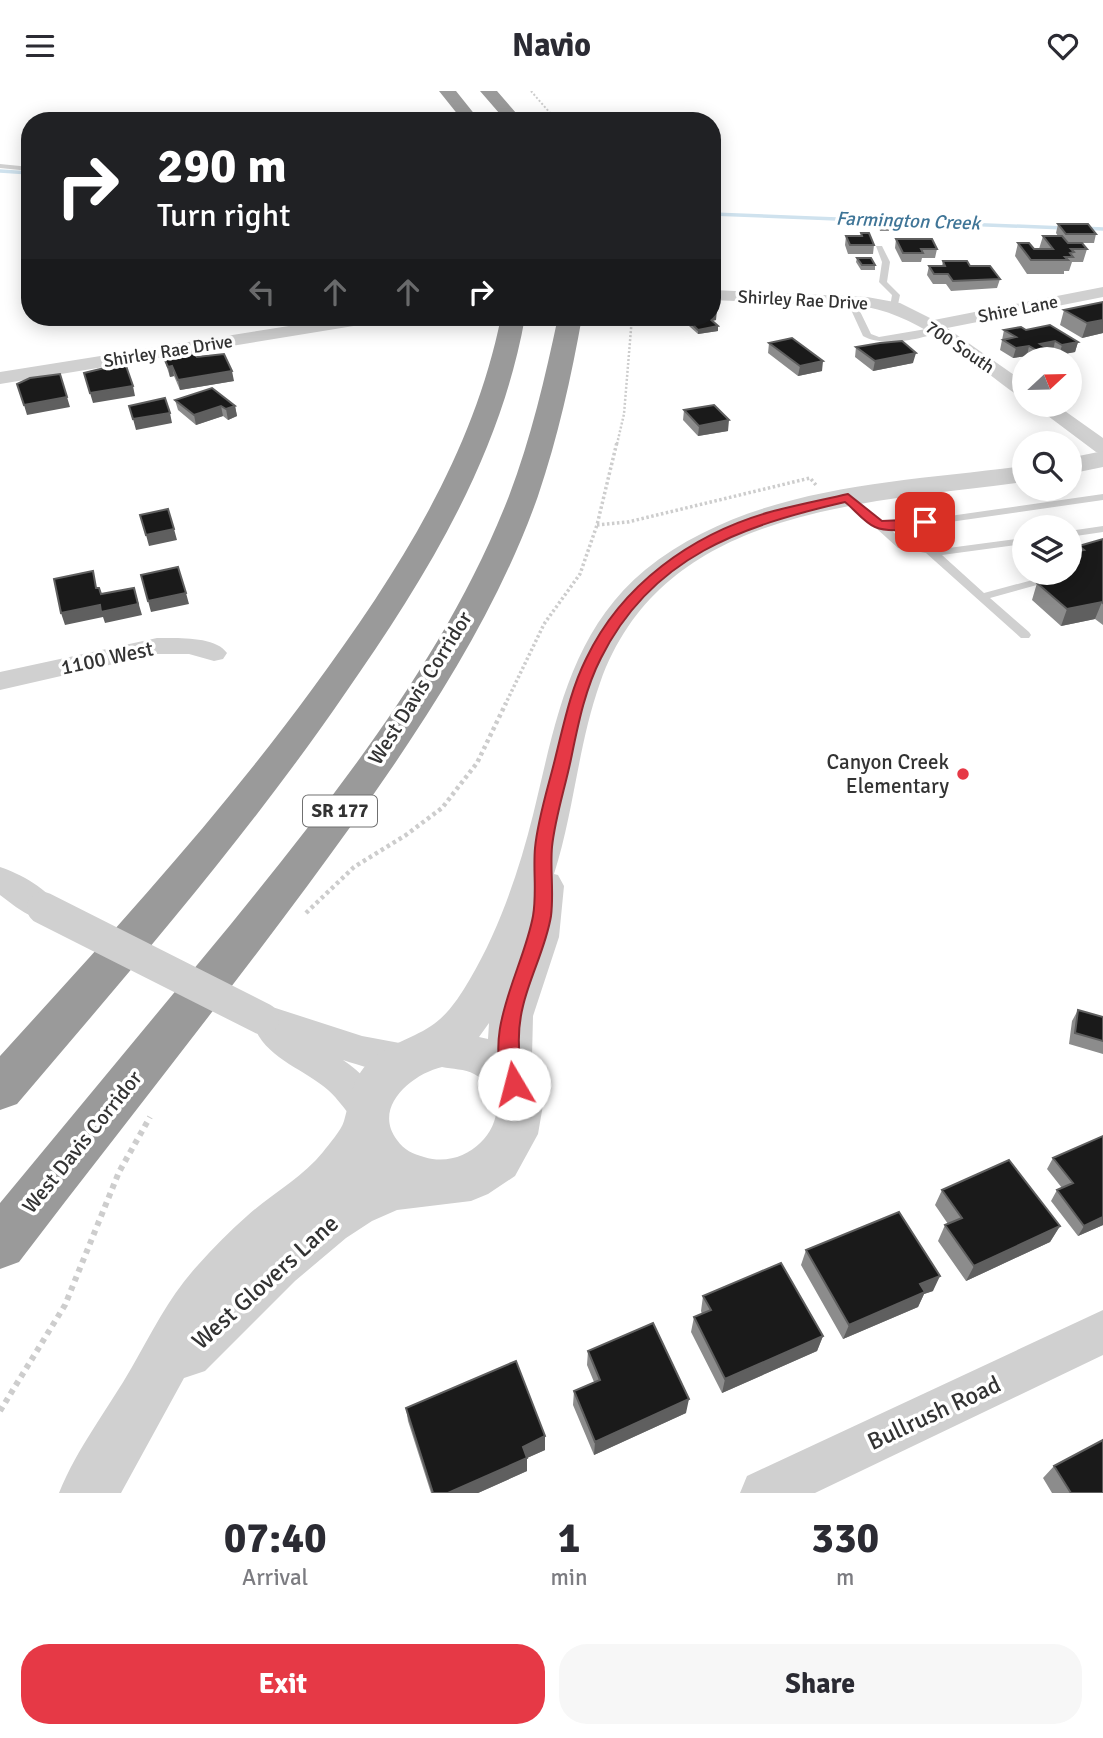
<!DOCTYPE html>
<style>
body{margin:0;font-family:Signika,sans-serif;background:#f7f7f7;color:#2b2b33;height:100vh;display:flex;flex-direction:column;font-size:26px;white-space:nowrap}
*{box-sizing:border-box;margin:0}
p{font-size:23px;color:#7c7c81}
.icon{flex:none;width:38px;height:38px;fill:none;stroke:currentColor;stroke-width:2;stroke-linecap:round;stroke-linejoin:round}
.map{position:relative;height:1402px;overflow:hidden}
.details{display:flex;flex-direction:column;background:#fff;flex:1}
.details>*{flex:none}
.guide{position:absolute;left:21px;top:21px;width:700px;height:214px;border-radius:28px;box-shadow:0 4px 18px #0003;background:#202124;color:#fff;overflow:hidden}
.needle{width:46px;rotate:68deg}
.fabs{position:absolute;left:1012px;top:256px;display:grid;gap:14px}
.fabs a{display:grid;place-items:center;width:70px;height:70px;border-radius:50%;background:#fff;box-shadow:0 4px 18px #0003;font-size:35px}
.pin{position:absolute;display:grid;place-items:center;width:60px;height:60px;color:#fff;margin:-30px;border-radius:14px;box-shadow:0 4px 10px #0006}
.me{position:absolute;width:77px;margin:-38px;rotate:352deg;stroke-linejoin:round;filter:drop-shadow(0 0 5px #0008)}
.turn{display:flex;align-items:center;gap:24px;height:147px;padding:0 21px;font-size:32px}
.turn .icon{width:91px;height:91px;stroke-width:2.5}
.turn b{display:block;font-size:49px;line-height:60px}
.lanes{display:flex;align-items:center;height:66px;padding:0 21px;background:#0003;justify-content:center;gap:35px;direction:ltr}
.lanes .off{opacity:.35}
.eta{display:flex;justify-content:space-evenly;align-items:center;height:119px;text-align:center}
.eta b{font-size:42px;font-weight:700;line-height:49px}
.button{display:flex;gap:14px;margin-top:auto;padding:14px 21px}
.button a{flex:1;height:80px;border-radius:28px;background:#e63946;color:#fff;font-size:28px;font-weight:700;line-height:80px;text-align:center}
.button a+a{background:#f7f7f7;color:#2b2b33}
header{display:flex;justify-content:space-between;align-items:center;height:91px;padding:0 21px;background:#fff;font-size:32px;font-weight:700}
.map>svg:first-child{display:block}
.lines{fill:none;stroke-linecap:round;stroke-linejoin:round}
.stream{stroke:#cfe2ee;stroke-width:3.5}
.path-far4{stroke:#cdcdcd;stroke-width:2;stroke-dasharray:2 2;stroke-linecap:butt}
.path-far3{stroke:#cdcdcd;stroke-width:2.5;stroke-dasharray:2 2;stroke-linecap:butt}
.path-far2{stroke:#cdcdcd;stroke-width:3.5;stroke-dasharray:2.5 2.5;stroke-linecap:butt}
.path-far1{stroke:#cdcdcd;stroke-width:4.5;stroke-dasharray:3.5 3.5;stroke-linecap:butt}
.path{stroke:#cdcdcd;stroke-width:6;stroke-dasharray:5 5;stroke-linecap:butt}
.service{fill:#d0d0d0;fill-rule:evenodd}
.minor{fill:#d0d0d0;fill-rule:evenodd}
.tertiary{fill:#d0d0d0;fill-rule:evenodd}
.motorway{fill:#9a9a9a;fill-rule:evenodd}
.minor-bridge{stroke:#d0d0d0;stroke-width:32}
.wall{fill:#8c8c8c}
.shaded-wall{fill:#5f5f5f}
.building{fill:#1a1a1a;stroke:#5f5f5f;stroke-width:2}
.route{fill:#e63946;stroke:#96252e;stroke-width:2}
.poi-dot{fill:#e63946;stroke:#fff;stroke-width:2.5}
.labels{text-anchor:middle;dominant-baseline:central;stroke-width:7;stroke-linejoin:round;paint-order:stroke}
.far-street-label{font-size:18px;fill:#333;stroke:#fff}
.far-water-label{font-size:19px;font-style:italic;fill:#3f7597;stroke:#fff}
.shield{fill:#fff;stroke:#707070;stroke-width:2}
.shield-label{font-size:19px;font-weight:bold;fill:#333}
.street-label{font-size:21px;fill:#333;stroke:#fff}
.poi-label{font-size:21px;fill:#333;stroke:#fff;text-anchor:end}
.near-street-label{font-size:24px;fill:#333;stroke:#fff}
</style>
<header><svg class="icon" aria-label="menu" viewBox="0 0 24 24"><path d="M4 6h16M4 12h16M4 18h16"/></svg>Navio<svg class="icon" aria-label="heart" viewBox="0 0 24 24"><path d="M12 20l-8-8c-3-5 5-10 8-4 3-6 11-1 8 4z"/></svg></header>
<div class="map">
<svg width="1103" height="1402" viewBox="0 0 1103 1402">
<rect width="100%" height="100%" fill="#fff"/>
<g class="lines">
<!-- stream -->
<path class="stream" d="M0,80l30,2
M712,123l353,14
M1081,137l22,1"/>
<!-- path-far4 -->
<path class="path-far4" d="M531,0l26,30"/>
<!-- path-far3 -->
<path class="path-far3" d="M617,353l7,-30 8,-97"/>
<!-- path-far2 -->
<path class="path-far2" d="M597,434l31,-3 182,-44 6,7
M505,614l39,-81 36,-50 17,-49 20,-83"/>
<!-- path-far1 -->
<path class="path-far1" d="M306,822l48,-46 52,-32 36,-27 35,-45 29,-60"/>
<!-- path -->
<path class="path" d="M0,1320l65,-106 54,-133 31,-55"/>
<!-- service -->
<path class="service" d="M0,73l30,3v4l-30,-3z
M876,155h6l8,16 -3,20 13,13 -3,14 -7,-2 2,-12 -13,-13 3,-20z
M848,208l7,2 16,33 8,3 59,-10 4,3c-17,10 -62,17 -79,6l-16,-35z
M848,403l33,27 20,2 202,-29v6l-202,29 -12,-1 16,15 36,6 83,-11v6l-82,11 42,38 67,-18 4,1v4l-65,18 39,34 2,3 -2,3h-8l-95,-85 -28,-5 -54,-49 -1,-2z
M1103,435v6l-34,5v-6z"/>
<!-- minor -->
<path class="minor" d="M1103,196v10l-156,31 77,54v15l-7,-2c-46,-33 -93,-77 -150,-88l-155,-7v-10l155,7 33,6 34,17z
M346,226h41l-9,5 -378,62v-12z
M408,226h22l1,1 -9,5 -11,-2z
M1032,313h23l48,34v16l-7,-2z
M157,547c19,0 59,-2 70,15l-4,6 -9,2 -25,-7h-32l-157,36v-18z
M0,776c19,6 50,23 59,41l-4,9c-22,7 -38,-10 -55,-22z
M263,913l99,32 59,11 5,11 -5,11c-24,8 -54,-1 -78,-9 18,12 35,30 44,50l-6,12 -13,5c-20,-8 -25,-24 -40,-37 -21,-19 -59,-31 -72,-59l-6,-2 -5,-10 5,-10z
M1103,1219v45l-288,138h-75l7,-17z"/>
<!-- tertiary -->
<path class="tertiary" d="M1103,360v16l-34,7v-16z
M1024,375v16c-157,22 -361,23 -424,201 -22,62 -26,129 -46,191l4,1 6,11 -5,51 -26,79 -1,41 4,28 7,20 -5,29 -23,42 -27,18 -17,7 -74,9 -25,11 -26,17 -51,43 -90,90 -21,7 -63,115h-62c18,-45 49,-84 73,-126 20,-35 38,-72 66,-102 15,-17 32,-34 49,-49 24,-22 55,-38 76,-64 6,-8 18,-21 21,-31 6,-20 7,-39 22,-56 18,-20 44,-25 65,-39 17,-11 29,-30 39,-47 29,-49 49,-108 63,-164 22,-90 36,-182 112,-245 105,-85 251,-87 379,-104zM489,932l-1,16 -9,-2zM442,976c10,2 23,2 32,7 52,27 5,100 -50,83 -11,-3 -20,-7 -27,-17 -25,-33 15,-66 45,-73z"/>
<!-- motorway -->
<path class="motorway" d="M439,0h17l24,30h-17z
M480,0h17l26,30h-17z
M501,226h24c-25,141 -100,262 -181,378 -99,144 -214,276 -327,409l-17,6v-54c108,-119 218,-238 313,-368 83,-113 160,-232 188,-371z
M558,226h24c-11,61 -24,120 -44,179 -49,139 -143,271 -230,389 -94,127 -193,251 -289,377l-19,7v-66c77,-93 154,-186 231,-279 106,-131 216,-269 278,-428 22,-58 36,-118 49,-179z"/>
<!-- minor-bridge -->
<path class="minor-bridge" d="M43,817l220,111"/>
</g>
<!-- wall -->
<path class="wall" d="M879,128l19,8 -1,4h-17l-2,-7z
M1058,133l38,10 -2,9h-12l5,6 -4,13h-11l-3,9h-5v3h-37l-12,-18 3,-13 16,6h5l4,-13h15l-2,-3z
M861,142l13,12 -1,9h-25l-3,-9 1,-9h15z
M896,148l41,10 -2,9h-13l-1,4h-19l-7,-14z
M857,167l18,7v5h-14l-5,-8z
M943,170l27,5 30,13 -3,9 -46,3 -5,-7h-13l-6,-9 2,-9h13z
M1103,211v31l-21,5 -22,-13 4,-15z
M682,226h30l4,3 -4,1 6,10 -20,3 -9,-8v-3z
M1004,239h22l52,12 -3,10 -16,3 -6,-4 -6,1 -2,7h-14l-4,-3 -14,2 -13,-8z
M769,252l53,28 -24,5 -30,-23z
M856,256l57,16 -40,8 -18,-14z
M197,266l37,24 -54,9 -6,-14 -4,1 -6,-19z
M175,309l60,6 2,10 -9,4 -5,-4 -27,9 -18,-15z
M684,319l44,21 -30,5 -15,-16z
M1103,448v86l-8,-6 -34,7 -29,-26 5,-17 17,-6 -5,-5h20v-19l8,-1 2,-6z
M1078,919l25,7v37l-34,-10 3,-23z
M1103,1045v89l-25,11 -27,-35 6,-11 5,-2 -15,-19 6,-11z
M942,1099l118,36 -10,16 -84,39 -28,-40 7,-16 3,-1 -13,-19z
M806,1159l127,41 -9,3 -6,13 -75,32 -42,-74z
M703,1205l120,40 -6,15 -95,42 -31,-61 3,-15 8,-3 -1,-3z
M588,1260l98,62 -92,42 -21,-50 1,-14 20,-9 -7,-17z
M406,1317l139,28v14l-18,8v13l-49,22h-47l-23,-72z
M1054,1375l49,27h-51l-9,-15z"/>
<!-- shaded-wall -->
<path class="shaded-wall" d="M717,219l-1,10 -24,4 -1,-1 1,-6h20v-6z
M235,226h26l-25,4z
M1103,229v13l-21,5 5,-15z
M718,235v5l-20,3v-4z
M1055,250l-2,10 -6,1 -2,7h-10l5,-15z
M1078,251l-3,10 -16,3 3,-10z
M1029,255l-2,10 -14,2 3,-10z
M916,262l-3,10 -40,8 2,-10z
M823,270l-1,10 -24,5 2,-10z
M172,275l2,10 -4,1 -2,-10z
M232,280l2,10 -54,9 -2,-10z
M133,295l2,10 -42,7 -3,-10z
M67,306l3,10 -43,8 -3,-10z
M221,315l2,10 -27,9 -2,-10z
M235,315l2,10 -9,4 -2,-11z
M170,322l2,10 -36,7 -3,-11z
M729,329l-1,11 -30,5 1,-10z
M174,438l3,11 -28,6 -3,-11z
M134,497l8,27 -37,8 -2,-6 -38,8 -4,-12 39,-8z
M186,502l3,11 -38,8 -3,-11z
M1102,511l-7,17 -34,7 6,-17z
M1103,1126v8l-25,11 6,-10z
M1060,1135l-10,16 -84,39 8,-15z
M940,1185l-7,15 -9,3 -6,13 -75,32 6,-14 71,-41z
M823,1245l-6,15 -95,42 3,-14z
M689,1308l-3,14 -92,42 1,-13z
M545,1345v14l-18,8v13l-49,22h-30l75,-46z"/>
<!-- building -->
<path class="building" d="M879,128l17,1 2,7 -17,-1z
M1058,133h30l8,10h-30z
M861,142h8l5,12h-24l-4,-9h16z
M1043,145h19l6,7h14l5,6h-16l3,3 -4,1 3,4h-8l3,3h-37l-13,-17h11l5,6h19z
M896,148h36l5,10h-16l2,4h-20z
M857,167h14l4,7h-13z
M943,170h24l3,5h20l10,13 -47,2 -5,-7h-14l-5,-8h16z
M1103,211v18l-16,3 -23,-13z
M709,227l9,8 -20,4 -9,-9z
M1050,234l28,17 -16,3 -7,-4 -15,3 8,5 -10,2 -9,-5 -13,2 -13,-8 13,-3 -12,-7 17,-3 5,3z
M792,247l31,23 -23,5 -31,-23z
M902,250l14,12 -41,8 -19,-14 24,-4z
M194,261l3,5 27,-3 8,17 -54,9 -6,-14 -4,1 -4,-9z
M125,272l8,23 -43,7 -6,-20z
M60,283l7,23 -43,8 -7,-21 13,-6z
M212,297l23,18 -9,3 -5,-3 -27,9 -19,-15z
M165,307l5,15 -37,6 -4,-13z
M714,314l15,15 -30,6 -15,-16z
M168,418l6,20 -28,6 -6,-20z
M1103,448v64l-1,-1 -35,7 -30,-26 34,-11 -2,-2v-17l15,-3 -5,-4z
M178,476l8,26 -38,8 -7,-26z
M93,480l3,17h3l2,6 33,-6 4,16 -37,8 -1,-7 -39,8 -7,-34z
M1078,919l25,7v24l-28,-8z
M1103,1045v81l-19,9 -27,-36 16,-7 -20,-25z
M1009,1069l51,66 -86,40 -29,-41 17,-7 -20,-28z
M899,1121l41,64 -20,8 5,8 -76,33 -43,-75z
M781,1172l42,73 -98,43 -31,-62 17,-7 -8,-14z
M653,1232l36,76 -94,43 -21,-51 26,-11 -12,-29z
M516,1270l29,75 -22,11 4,11 -79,35h-15l-27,-85z
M1103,1349v53h-32l-17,-27z"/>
<!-- route -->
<path class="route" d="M848,403l34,27 43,-2 6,3c-11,8 -42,11 -56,5 -10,-4 -21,-18 -30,-25 -103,24 -193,54 -244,156 -16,31 -23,67 -30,101 -6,29 -16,59 -19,88 -2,22 2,46 -1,69 -5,31 -21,60 -28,90 -4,16 -5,37 -3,53 1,11 6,21 1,31l-7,2 -7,-2c-27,-58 16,-119 26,-174 4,-22 0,-46 2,-68 3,-31 14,-63 21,-93 8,-32 15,-66 30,-96 35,-74 106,-125 184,-147 26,-7 52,-12 78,-18z"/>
<!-- markers -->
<circle class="poi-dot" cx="963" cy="683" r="7"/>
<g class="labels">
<!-- far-street labels -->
<g class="far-street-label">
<text transform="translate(803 209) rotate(3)">Shirley Rae Drive</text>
<text transform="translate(1018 218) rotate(-11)">Shire Lane</text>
<text transform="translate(960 256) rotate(34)">700 South</text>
<text transform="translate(168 260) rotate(-9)">Shirley Rae Drive</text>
</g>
<!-- far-water labels -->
<g class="far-water-label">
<text transform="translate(908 130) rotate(2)">Farmington Creek</text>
</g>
<!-- shield labels -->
<rect class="shield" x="303" y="704.5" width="74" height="31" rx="5"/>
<g class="shield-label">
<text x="340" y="720">SR 177</text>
</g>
<!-- street labels -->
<g class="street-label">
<text transform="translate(107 567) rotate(-12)">1100 West</text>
<text transform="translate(420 597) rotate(-58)">West Davis Corridor</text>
<text transform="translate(82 1051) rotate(-51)">West Davis Corridor</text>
</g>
<!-- poi labels -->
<g class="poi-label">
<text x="949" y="671">Canyon Creek<tspan x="949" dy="24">Elementary</tspan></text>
</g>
<!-- near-street labels -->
<g class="near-street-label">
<text transform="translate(265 1191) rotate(-42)">West Glovers Lane</text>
<text transform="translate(934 1322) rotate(-25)">Bullrush Road</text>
</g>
</g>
</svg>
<div class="fabs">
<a><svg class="needle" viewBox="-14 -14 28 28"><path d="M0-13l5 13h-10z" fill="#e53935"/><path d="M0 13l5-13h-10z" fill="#7c7c81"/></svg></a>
<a><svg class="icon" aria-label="search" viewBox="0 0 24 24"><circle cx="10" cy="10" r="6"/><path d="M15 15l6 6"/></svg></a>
<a><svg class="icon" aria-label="layers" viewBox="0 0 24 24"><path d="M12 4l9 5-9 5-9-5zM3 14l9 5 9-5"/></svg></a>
</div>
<div class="pin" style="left:925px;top:431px;background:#d93025"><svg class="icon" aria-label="arrive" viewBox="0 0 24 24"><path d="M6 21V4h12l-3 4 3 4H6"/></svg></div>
<svg class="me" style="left:514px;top:993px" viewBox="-20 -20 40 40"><circle r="19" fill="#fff"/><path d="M0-13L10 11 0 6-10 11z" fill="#e63946"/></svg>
<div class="guide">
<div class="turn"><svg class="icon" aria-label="right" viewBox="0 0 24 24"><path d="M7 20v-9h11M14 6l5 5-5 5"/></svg><div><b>290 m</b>Turn right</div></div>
<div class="lanes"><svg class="icon off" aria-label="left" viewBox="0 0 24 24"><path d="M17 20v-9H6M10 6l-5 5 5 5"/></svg><svg class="icon off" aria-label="ahead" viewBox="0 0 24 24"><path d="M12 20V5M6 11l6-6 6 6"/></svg><svg class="icon off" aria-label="ahead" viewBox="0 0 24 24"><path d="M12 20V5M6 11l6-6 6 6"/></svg><svg class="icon" aria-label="right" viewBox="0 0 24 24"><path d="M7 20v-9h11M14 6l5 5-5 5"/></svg></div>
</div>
</div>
<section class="details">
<div class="eta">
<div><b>07:40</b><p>Arrival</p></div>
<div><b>1</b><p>min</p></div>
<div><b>330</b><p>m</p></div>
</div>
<div class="button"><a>Exit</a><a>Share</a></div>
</section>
